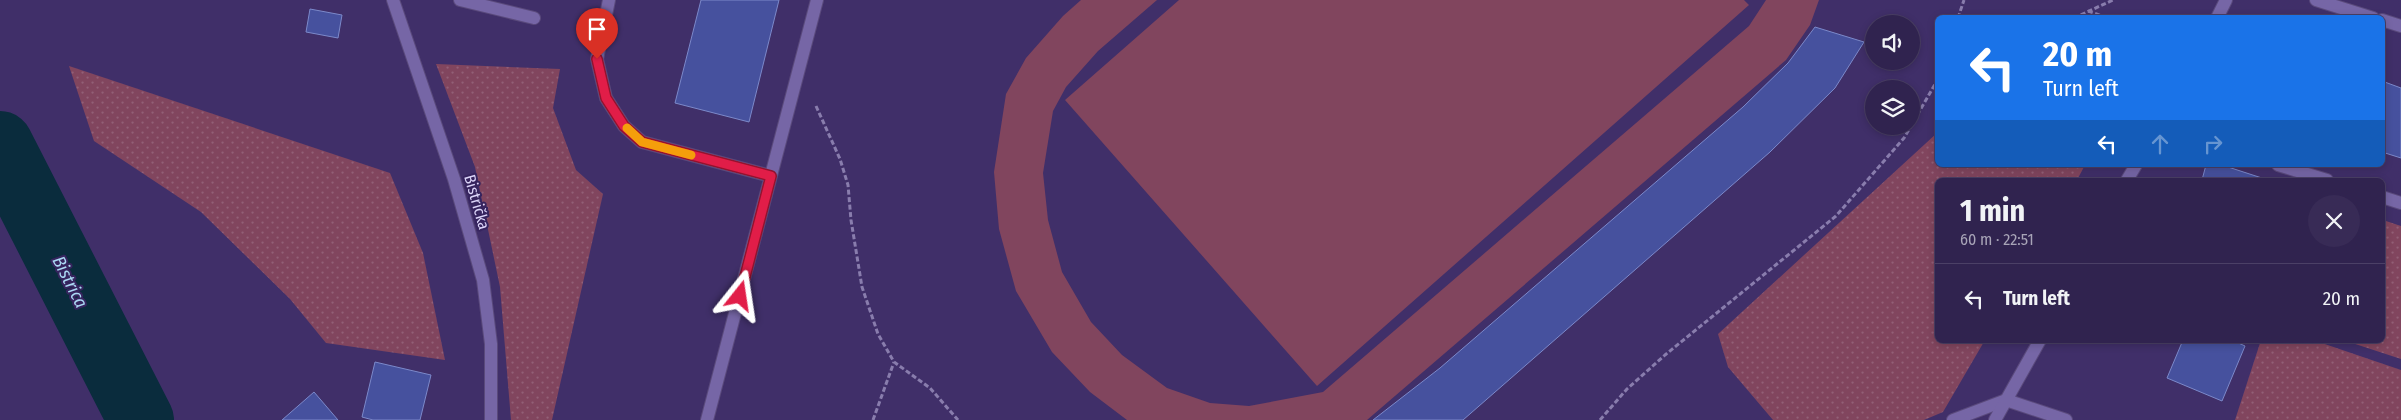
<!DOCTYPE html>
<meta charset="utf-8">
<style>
body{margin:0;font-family:"Fira Sans Condensed",sans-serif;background:#382b56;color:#f1f3f6;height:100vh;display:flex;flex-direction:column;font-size:19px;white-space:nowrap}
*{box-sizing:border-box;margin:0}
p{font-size:16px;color:#a8a4b7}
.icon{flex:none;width:28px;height:28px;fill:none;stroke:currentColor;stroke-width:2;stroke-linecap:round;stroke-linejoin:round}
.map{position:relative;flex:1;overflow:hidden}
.panel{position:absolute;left:1935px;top:178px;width:450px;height:165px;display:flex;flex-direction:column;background:#30234f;border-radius:8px;box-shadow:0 2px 8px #0003,0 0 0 1px #4b4066}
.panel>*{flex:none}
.top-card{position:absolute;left:1935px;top:15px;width:450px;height:152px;border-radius:8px;box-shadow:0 2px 8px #0003,0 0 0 1px #4b4066;background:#1a73e8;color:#fff;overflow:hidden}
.buttons{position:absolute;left:1865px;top:15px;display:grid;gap:10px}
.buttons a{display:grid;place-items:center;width:55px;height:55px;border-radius:50%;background:#30234f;box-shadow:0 2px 8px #0003,0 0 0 1px #4b4066;font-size:25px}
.pin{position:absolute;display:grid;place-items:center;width:42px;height:42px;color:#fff;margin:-51px -21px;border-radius:50% 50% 50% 0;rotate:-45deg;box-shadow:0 0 5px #0007}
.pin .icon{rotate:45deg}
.me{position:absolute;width:55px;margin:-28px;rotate:15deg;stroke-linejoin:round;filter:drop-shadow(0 0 4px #0008)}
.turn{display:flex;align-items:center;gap:18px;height:105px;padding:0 25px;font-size:22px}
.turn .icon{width:65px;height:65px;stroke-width:2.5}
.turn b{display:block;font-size:35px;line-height:42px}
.lanes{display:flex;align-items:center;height:48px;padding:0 25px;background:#0003;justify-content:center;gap:25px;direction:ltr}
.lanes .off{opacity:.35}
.round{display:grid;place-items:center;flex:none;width:52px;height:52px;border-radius:26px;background:#382b56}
.summary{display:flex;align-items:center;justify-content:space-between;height:85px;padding:0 25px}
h1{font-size:30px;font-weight:700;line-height:38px}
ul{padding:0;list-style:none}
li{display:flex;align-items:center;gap:15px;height:70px;padding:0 25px;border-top:1px solid #4b4066}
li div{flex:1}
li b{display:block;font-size:19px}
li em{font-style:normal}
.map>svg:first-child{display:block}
.grass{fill:url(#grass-dots)}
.pitch{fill:#81455e}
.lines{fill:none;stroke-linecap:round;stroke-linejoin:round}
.river{stroke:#0a2c3d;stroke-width:66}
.building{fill:#46519e;stroke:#7c89ca}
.service-casing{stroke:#5a4a7c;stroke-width:14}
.minor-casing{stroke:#5a4a7c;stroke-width:14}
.path{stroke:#897dad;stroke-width:3;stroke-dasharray:5 2.5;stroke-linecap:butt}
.service{stroke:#7666a6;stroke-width:12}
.minor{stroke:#7666a6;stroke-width:12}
.route-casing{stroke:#92132f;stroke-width:12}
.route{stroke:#e11d48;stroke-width:9}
.slow{stroke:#f59e0b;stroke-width:9}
.labels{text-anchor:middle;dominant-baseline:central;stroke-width:4;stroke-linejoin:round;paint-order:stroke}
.street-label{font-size:16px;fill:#dbd4f8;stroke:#36245e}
.water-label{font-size:18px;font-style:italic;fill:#aad8f3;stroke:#36245e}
</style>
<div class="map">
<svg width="2401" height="420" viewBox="0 0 2401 420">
<defs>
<pattern id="grass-dots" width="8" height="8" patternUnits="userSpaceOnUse" patternTransform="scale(1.25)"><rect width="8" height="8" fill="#81455e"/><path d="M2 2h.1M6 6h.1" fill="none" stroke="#925f76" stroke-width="1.8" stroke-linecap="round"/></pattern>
</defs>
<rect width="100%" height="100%" fill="#402f69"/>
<!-- grass -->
<path class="grass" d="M436,64l124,5 -7,39 23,62 27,24 -51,226h-41l-11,-133 -25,-120z
M69,66l321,107 33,80 22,107 -119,-17 -36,-44 -89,-87 -107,-71z
M1937,133l1,32h147l-8,15h-139v160h47l-42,72 -19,8h-151l-45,-53 -10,-33z
M2383,220l18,6v133l-58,-19h39z
M2261,340h52l88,30v50h-166z"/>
<!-- pitch -->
<path class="pitch" d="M1081,0h76l-59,51 -32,36 -13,24 -10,62 5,47 14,52 29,50 31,33 45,33 43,15 39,3 74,-14 426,-366 17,-26h53l-9,25 -24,35 -419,360h-240l-37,-28 -38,-40 -36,-61 -17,-62 -5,-57 12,-78 20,-36 37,-42z
M1179,0h565l5,5 -432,381 -252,-286z"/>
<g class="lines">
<!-- river -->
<path class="river" d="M0,144l141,276"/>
</g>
<!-- building -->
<path class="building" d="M701,0h78l-30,122 -74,-19z
M310,9l32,6 -4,23 -32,-6z
M1815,27l49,15 -29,46 -65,64 -307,268h-90l67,-52 303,-261 45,-44z
M2382,81l19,7v70l-19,-6z
M2206,165h16l46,15h-66z
M2183,340h49l13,6 -23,55 -55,-23z
M375,362l56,13 -11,45h-47l-11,-3z
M314,392l24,28h-56z"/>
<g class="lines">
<!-- service casing -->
<g class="service-casing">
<path id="service" d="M460,0l74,18
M609,0l-12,59 9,39 18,28 18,16 129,34
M707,420l110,-420
M1953,420l53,-20"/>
</g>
<!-- minor casing -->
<g class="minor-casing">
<path id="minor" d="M393,0l61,179 29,101 8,64v76
M2316,0l57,18
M2217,18l9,-18
M2382,20l19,6
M2278,165l49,15
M2127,180l9,-15
M2382,197l19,6
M2006,400l60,20
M1995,420l45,-80"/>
</g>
<!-- path -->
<path class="path" d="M2088,11l20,7
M1958,18l6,-18
M2074,18l39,-18
M816,106l24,53 8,26 3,35 11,67 16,47 16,28 36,26 28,32
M873,420l21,-58
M1600,420l27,-31 38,-34 171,-139 68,-78 34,-59"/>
<!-- service -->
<use href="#service" class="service"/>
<!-- minor -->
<use href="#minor" class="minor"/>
</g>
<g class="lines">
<!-- route casing -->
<g class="route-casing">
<path id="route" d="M597,59l9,39 18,28 18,16 129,34 -31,120"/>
</g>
<!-- route -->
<use href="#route" class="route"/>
<!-- slow -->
<path class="slow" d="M627,128l15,14 49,13"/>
</g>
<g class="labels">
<!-- street labels -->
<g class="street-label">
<text transform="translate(477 202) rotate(74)">Bistrička</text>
</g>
<!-- water labels -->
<g class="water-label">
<text transform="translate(70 282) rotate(63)">Bistrica</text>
</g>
</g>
</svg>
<div class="buttons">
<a><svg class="icon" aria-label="sound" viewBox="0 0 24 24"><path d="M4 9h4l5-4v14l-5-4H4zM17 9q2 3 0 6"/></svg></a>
<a><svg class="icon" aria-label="layers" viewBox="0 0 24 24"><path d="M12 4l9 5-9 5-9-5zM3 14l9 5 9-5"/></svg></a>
</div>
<div class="pin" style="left:597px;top:59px;background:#d93025"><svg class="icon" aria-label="arrive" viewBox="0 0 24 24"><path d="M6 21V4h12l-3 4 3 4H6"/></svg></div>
<svg class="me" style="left:740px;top:296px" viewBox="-20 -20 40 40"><path d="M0-17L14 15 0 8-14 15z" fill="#e11d48" stroke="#fff" stroke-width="4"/></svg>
<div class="top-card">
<div class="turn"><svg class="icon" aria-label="left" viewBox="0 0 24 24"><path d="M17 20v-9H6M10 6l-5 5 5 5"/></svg><div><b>20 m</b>Turn left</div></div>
<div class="lanes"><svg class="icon" aria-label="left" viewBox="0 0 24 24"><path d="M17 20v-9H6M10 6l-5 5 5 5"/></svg><svg class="icon off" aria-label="ahead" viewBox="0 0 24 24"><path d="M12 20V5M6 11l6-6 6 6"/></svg><svg class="icon off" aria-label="right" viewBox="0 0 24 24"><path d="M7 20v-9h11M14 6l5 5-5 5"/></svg></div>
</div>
<section class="panel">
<div class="summary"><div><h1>1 min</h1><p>60 m · 22:51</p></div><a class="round"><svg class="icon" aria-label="close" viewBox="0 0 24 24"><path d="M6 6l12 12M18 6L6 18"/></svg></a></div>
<ul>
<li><svg class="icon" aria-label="left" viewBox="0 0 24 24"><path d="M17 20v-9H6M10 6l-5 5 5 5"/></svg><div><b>Turn left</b></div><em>20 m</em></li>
</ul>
</section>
</div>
